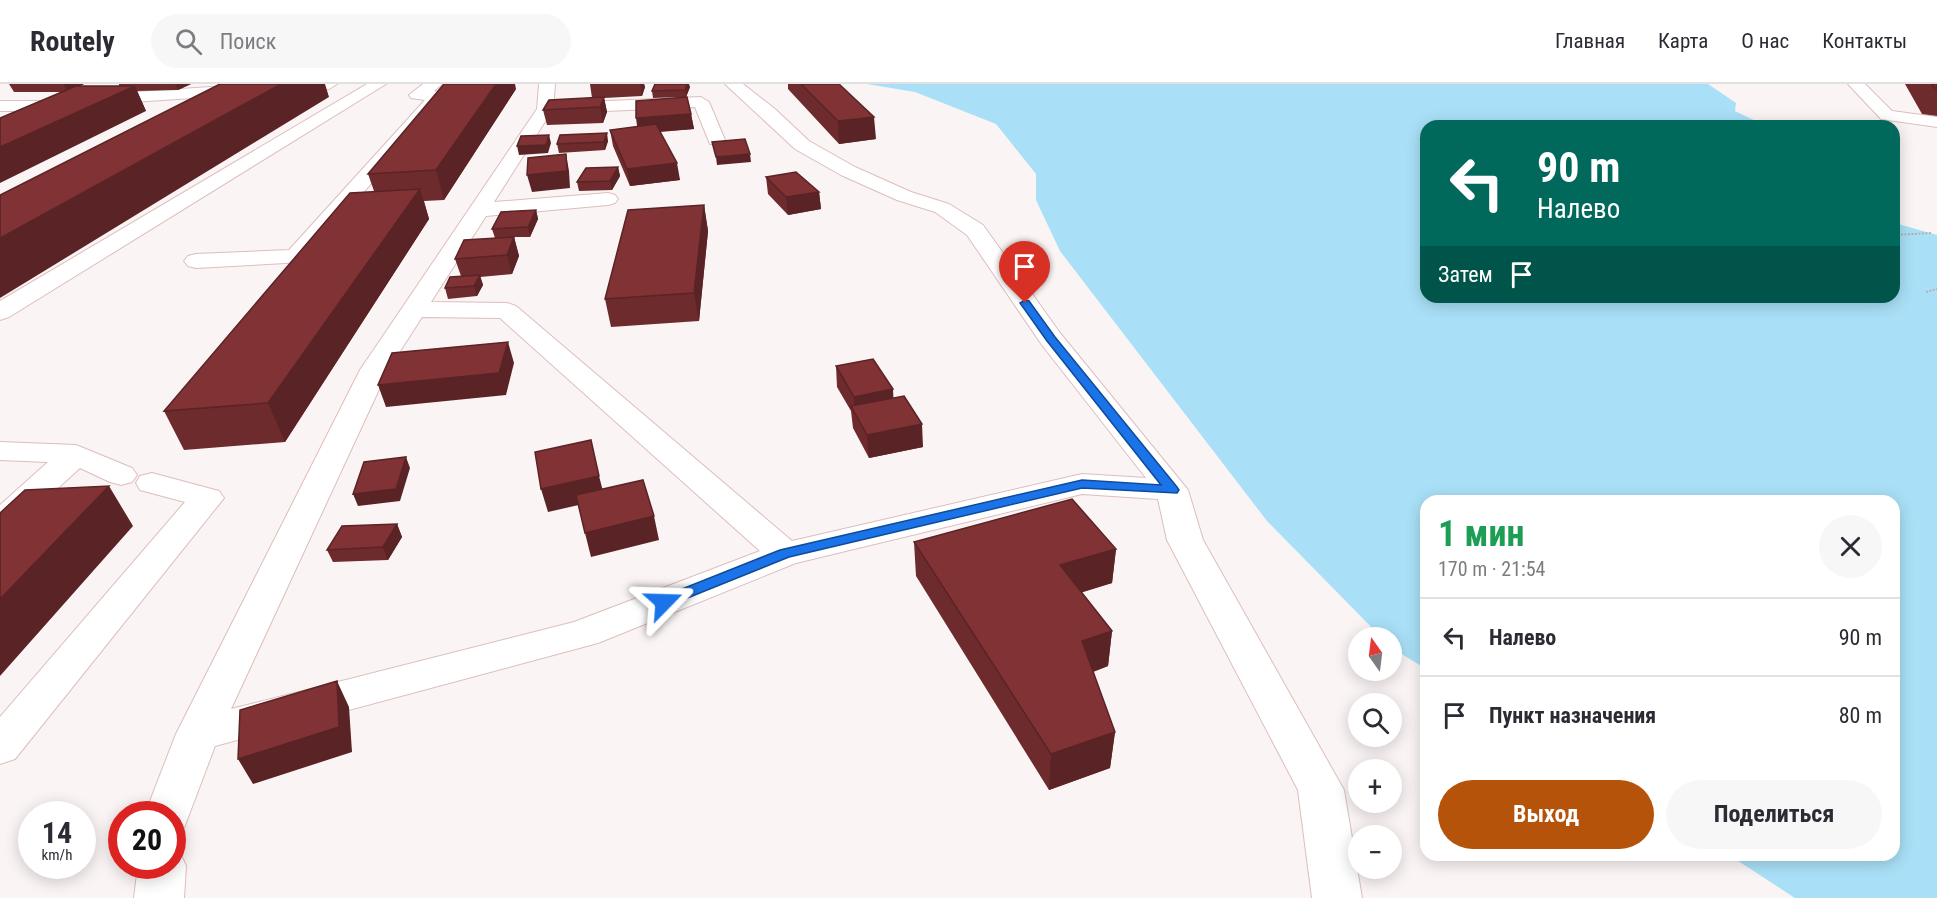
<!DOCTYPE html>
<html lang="ru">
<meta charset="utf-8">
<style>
body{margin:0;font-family:"Roboto Condensed",sans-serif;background:#f7f7f7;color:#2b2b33;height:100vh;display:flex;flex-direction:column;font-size:22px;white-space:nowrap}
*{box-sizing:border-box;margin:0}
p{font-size:20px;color:#7c7c81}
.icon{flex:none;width:33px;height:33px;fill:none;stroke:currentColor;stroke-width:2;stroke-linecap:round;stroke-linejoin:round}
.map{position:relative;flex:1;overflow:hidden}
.panel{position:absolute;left:1420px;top:411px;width:480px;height:366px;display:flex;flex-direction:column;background:#fff;border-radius:18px;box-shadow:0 3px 15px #0003}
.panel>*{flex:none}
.hud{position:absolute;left:1420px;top:36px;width:480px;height:183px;border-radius:18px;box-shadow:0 3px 15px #0003;background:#00695c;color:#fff;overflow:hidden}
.needle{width:39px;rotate:346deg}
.controls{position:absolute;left:1348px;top:543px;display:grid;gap:12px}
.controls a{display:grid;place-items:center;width:54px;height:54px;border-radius:50%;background:#fff;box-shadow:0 3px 15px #0003;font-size:30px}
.speed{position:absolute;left:18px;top:717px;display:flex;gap:12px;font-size:30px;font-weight:700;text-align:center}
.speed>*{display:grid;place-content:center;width:78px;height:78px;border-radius:50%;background:#fff;box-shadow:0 3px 15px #0003;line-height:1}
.speed small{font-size:15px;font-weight:400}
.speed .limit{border:9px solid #d22;background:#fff;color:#111}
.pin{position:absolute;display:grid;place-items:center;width:51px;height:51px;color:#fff;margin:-62px -26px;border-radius:50% 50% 50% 0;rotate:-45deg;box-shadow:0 0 6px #0007}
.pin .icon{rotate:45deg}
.me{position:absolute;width:66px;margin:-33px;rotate:68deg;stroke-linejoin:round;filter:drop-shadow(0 0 4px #0008)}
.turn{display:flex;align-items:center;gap:21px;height:126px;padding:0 18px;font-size:27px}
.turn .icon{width:78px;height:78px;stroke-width:2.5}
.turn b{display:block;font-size:42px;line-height:51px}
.then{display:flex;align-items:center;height:57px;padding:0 18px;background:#0003;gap:12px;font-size:22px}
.round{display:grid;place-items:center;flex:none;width:63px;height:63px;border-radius:32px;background:#f7f7f7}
.summary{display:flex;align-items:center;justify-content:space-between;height:102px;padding:0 18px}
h1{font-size:36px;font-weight:700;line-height:45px;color:#1e9e55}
.primary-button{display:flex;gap:12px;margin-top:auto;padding:12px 18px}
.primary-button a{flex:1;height:69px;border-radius:36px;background:#b45309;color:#fff;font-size:24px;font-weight:700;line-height:69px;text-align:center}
.primary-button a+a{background:#f7f7f7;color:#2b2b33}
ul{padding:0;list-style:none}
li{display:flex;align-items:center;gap:18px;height:78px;padding:0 18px;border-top:2px solid #e1e1e2}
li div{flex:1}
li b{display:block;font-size:22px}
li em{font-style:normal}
header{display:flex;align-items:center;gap:36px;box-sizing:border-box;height:84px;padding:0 30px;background:#fff;border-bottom:2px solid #e1e1e2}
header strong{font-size:28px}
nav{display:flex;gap:33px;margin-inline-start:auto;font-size:21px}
.search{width:420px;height:54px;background:#f7f7f7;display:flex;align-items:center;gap:15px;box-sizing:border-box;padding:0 21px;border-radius:33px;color:#7c7c81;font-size:22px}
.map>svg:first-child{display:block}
.water{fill:#a9e0f7}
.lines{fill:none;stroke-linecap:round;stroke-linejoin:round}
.minor-casing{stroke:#dcbebd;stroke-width:2}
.path{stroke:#b8b0b0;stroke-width:2;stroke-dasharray:2 1.5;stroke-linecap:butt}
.minor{fill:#fff;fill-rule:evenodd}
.wall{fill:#6e2b2e}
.shaded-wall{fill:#5a2325}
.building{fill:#803235;stroke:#5a2325;stroke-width:1.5}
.route{fill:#1a73e8;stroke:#114b97;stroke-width:1.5}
</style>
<header>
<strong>Routely</strong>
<div class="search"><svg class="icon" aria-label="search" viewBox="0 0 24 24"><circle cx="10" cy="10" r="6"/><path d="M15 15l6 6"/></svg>Поиск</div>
<nav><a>Главная</a><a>Карта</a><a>О нас</a><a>Контакты</a></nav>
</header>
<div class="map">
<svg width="1937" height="814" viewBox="0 0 1937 814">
<rect width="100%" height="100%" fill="#fbf4f4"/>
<!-- water -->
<path class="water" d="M867,0h841l28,19 -1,8 31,15h-340v171h468l1,-74 42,12v663h-142l-66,-43h165v-354h-468v168l-34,-21v-10l-11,-1 -114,-116 -207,-270 -24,-51v-26l-40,-50 -81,-32z"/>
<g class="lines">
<!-- minor casing -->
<g class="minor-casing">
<path id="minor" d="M257,0h80l-8,5 -255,17 -21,5h-53v-10h53l21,-5z
M367,0h19l-377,233 -9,3v-19z
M423,0h19l-8,7 10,2 2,3 -142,166 -108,6 -8,-2 -4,-5 4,-5 8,-2 93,-4 136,-150 -14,-2 -2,-3z
M539,0h16l-2,25 -59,93 114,-9 7,2 3,4 -3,4 -7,2 -122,11 -55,86 76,1 9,3 276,235 290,-67 64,4 -104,-133 -75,-110 -32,-23 -38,-12 -56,-25 -46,-26 -70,-65h18l32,25 34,32 46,26 56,25 38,12 34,21 77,108 128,157 15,50 141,250 18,108h-50l-14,-108 -131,-250 -9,-41 -76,-5 -286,69 -198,80 -383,103 -31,82 -12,4v-18h-27l31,-80 184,-364 177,-261zM422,233l78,1 260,233 -186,71 -343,87 157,-339z
M1848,0h17l27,27 45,6v10l-56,-8z
M701,13l8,5 16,38 -3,4h-12l-15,-37 -133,6 -8,-5 8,-5z
M0,358l76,3 56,23 5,7 -5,7 -11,3 -11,-3 -30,-14 -68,62 -12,4v-29l48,-43 -48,-2z
M152,389l67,18 5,7 -209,261 -15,5v-47l185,-215 -45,-12 -4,-7 4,-7z
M172,765l7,2 7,15 -2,32h-50l4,-32h34z"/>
</g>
<!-- path -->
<path class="path" d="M1894,151l38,-2
M1926,208l11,-3"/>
<!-- minor -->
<use href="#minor" class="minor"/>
</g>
<!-- wall -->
<path class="wall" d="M9,0h75l-4,2h39v-2h72l-13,6 -41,1 9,20 -84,-19h-48z
M590,0h50l1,3 -1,-3h4l1,3 -3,9 -38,2 3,14 -4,11 -56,2 -4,-15 49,-12z
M788,0h51l37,55 -37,5 -51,-55z
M1905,0h32v32l-15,-2z
M690,3l-4,10 5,17 3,15 -34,3 20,48 -50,6 -17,-40 -3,-16 27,-3 43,-30 -27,1 -1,-7z
M516,5l-72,111 -20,1 5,18 -144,223 -101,8 -20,-39 210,-220 -6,-17z
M608,57l-3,9 -46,3 -2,-9z
M618,83l2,9 -8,14 -33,1 -2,-9z
M766,93l53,15 2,17 -33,6 -20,-21z
M704,121l4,26 -9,90 -88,6 -6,-28z
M536,126l2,9 -8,18h-16l5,19 -7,18 -32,3 3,8 -6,11 -29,3 -3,-11 16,-12 -6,-17 40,-21 -3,-9z
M836,282l57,23v9l30,49 -54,11 -16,-30 -2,-17 -14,-24z
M397,440l5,13 -14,23 -55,2 -6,-12z
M914,458l202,7 -4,34 -31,9 31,39 -4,35 -15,6 22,60 -5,36 -61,22 -133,-214z"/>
<!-- shaded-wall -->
<path class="shaded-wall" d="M64,0h20l-17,8z
M175,0h16l-13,6z
M281,0h44l4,13 -329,201v-60z
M496,0h19l1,5 -72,111 -8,-30z
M640,0h4l1,3 -3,9z
M687,0h2l1,3 -4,10 -1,-7z
M135,2l11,25 -146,72v-36z
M604,13l3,15 -4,11 -3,-16z
M691,30l3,15 -56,4 -2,-15z
M874,33l2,22 -37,5 -1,-23z
M607,49l1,8 -3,9 -1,-8z
M549,51l2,8 -3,10 -29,2 -2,-9z
M566,70l3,17 1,17 -38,4 -5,-17z
M750,70l1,8 -34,3 -1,-8z
M677,79l3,17 -50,6 -3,-17z
M618,83l2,9 -8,14 -2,-9z
M420,105l9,30 -144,223 -17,-39z
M819,108l2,17 -33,6 -2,-18z
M704,121l4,26 -9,90 -5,-28z
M536,126l2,9 -8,18 -2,-10z
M514,153l5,19 -7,18 -5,-19z
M480,191l3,10 -6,11 -3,-10z
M508,258l6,21 -8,32 -120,12 -8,-22z
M893,305l1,22 -39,3 -1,-17z
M922,340l1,23 -54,11 -2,-23z
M406,373l4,11 -10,33 -42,5 -5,-12z
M599,392l6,23 -57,13 -7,-23z
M109,402l24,40 -133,150v-77z
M654,432l5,24 -68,17 -6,-24z
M397,440l5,13 -14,23 -5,-13z
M1116,465l-4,34 -54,17 2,-35z
M1112,547l-4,35 -29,11 3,-36z
M337,597l12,26 3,45 -99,32 -15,-25z
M1115,648l-5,36 -61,22 2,-36z"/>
<!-- building -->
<path class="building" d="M220,0h61l-281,154v-43z
M444,0h52l-60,86 -68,4z
M655,0h32l-2,6 -33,1z
M801,0h38l35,33 -36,4z
M1932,0h5v5l-2,-1z
M76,2h59l-135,61v-29z
M604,13l-4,10 -57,3 6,-10z
M687,13l4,17 -55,4v-17z
M656,40l21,39 -50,6 -17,-39z
M607,49l-3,9 -47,2 3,-9z
M549,51l-3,10 -29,1 4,-10z
M745,55l5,15 -34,3 -4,-15z
M566,70l1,17 -40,4 1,-17z
M618,83l-8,14 -33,1 9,-14z
M796,88l23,20 -33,5 -20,-20z
M420,105l-152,214 -104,8 186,-218z
M704,121l-10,88 -89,6 23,-89z
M536,126l-8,17 -36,2 9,-17z
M514,153l-7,18 -52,4 9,-19z
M480,191l-6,11 -29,2 5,-11z
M508,258l-9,31 -121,12 14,-32z
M873,275l20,30 -39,8 -18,-31z
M904,312l18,28 -55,11 -16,-29z
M591,356l8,36 -58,13 -6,-37z
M406,373l-10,32 -43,5 11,-32z
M643,396l11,36 -69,17 -9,-38z
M109,402l-109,113v-86l25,-23z
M1072,415l44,50 -56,16 52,66 -30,10 33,91 -64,22 -137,-212z
M397,440l-14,23 -56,3 15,-24z
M337,597l2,46 -101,32 2,-49z"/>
<!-- route -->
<path class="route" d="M1025,216l4,1 26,36 122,150 2,3 -2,3 -95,-5 -293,69 -119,48h-11l-3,-3 3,-4 121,-48 302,-70 79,5 -114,-144 -27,-38z"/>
</svg>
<div class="controls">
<a><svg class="needle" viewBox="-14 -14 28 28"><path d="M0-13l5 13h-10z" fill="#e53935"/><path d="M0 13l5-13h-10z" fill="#7c7c81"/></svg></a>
<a><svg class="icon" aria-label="search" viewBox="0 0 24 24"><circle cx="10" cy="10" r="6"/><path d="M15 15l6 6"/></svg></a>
<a>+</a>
<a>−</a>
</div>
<div class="speed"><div>14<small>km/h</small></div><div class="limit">20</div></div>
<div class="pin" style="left:1025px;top:219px;background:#d93025"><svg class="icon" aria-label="arrive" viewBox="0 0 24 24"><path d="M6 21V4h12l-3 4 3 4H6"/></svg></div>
<svg class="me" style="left:664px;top:518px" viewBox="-20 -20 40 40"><path d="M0-17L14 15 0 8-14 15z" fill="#1a73e8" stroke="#fff" stroke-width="4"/></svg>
<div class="hud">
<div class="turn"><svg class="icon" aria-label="left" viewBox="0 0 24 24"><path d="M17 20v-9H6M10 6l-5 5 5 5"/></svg><div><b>90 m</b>Налево</div></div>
<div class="then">Затем<svg class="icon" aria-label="arrive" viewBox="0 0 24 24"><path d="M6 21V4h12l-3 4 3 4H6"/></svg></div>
</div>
<section class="panel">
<div class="summary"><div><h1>1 мин</h1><p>170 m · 21:54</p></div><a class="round"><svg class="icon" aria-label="close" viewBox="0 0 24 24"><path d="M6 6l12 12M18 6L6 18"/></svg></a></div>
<ul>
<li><svg class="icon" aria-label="left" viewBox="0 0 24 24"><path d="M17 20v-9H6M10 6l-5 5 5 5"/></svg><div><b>Налево</b></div><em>90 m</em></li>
<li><svg class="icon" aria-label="arrive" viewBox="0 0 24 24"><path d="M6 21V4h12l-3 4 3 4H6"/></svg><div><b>Пункт назначения</b></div><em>80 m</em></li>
</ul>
<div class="primary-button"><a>Выход</a><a>Поделиться</a></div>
</section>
</div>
